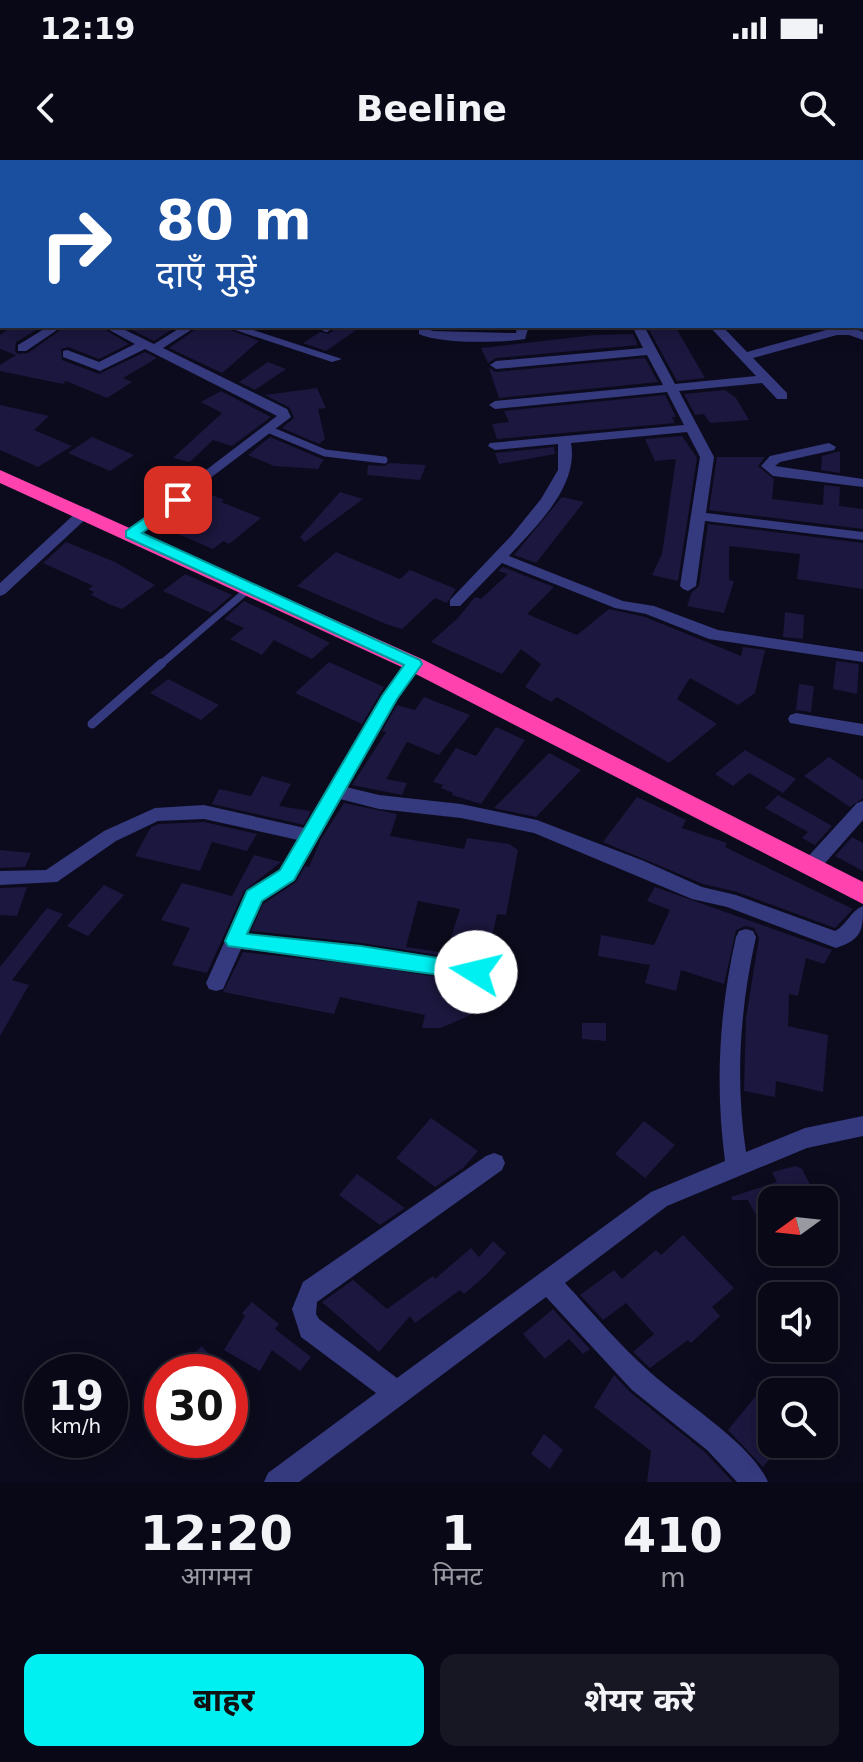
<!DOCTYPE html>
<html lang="hi">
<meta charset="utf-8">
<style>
body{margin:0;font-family:"DejaVu Sans","Noto Sans Devanagari",sans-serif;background:#171623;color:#f1f3f6;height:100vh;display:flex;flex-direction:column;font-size:30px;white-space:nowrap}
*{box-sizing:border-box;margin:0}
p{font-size:26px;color:#999aa1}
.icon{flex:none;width:44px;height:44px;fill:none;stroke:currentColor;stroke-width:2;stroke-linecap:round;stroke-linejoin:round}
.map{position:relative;height:1322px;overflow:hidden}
.details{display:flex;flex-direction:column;background:#090816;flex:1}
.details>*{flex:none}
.banner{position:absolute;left:0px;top:0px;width:864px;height:168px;box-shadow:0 4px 20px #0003,0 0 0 2px #292935;background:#1a4fa0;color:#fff;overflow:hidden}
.needle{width:52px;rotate:255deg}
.fabs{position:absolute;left:758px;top:1026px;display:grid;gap:16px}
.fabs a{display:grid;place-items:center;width:80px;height:80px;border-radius:16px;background:#090816;box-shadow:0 4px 20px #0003,0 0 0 2px #292935;font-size:40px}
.speed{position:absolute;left:24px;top:1194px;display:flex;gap:16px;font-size:40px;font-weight:700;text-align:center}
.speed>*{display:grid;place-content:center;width:104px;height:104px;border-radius:50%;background:#090816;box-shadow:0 4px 20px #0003,0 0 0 2px #292935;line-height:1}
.speed small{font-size:20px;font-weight:400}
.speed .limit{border:12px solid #d22;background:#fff;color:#111}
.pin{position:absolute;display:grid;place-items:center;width:68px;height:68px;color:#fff;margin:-34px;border-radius:16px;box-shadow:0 4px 12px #0006}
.me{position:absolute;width:88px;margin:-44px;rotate:279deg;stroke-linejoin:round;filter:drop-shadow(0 0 6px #0008)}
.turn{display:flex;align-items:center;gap:28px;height:168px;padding:0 24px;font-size:36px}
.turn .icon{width:104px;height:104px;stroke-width:2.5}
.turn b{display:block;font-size:56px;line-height:68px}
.eta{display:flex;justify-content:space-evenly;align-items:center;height:136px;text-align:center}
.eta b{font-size:48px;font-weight:700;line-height:56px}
.cta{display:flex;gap:16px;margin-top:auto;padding:16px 24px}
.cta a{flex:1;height:92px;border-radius:16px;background:#00f0f2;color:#111;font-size:32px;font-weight:700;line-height:92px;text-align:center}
.cta a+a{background:#171623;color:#f1f3f6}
.status{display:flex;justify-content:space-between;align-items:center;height:56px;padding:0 40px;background:#090816;direction:ltr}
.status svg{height:22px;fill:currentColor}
header{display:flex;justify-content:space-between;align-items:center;height:104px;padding:0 24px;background:#090816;font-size:36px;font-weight:700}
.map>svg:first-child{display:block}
.building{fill:#1b173e;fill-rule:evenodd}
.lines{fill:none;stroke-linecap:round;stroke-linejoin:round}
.lane-far1{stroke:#35397d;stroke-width:7}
.lane{stroke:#35397d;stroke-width:9}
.street{fill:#35397d;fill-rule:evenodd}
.highway{fill:#ff42ae;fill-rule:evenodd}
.route{fill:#00f0f2;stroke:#009c9d;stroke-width:2}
</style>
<div class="status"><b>12:19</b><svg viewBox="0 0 49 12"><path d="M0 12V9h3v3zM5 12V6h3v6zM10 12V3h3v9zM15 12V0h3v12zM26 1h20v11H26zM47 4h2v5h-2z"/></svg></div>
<header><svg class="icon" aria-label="back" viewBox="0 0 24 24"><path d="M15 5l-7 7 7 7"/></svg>Beeline<svg class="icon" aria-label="search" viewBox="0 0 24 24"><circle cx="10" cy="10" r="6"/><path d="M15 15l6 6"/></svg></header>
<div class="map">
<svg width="863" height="1322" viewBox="0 0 863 1322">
<rect width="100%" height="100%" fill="#0c0b1d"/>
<!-- building -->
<path class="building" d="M13,166h30l-27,16 -1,9 3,3 10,-1 38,-27h33l30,18 -30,15 -31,-12 -7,2 1,11 37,14 46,-22 12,6 -34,20 9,4 -25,16 -41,-17 -3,3 -63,-13v-6l16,-10 -16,-6v-14z
M124,166h53l-23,15z
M200,166h20l39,15 -37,32 -53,-25z
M339,166h23l-36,25 -23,-8 17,-11 9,2z
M647,166h28l30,52 -28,3z
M633,174l5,11 -142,13 -8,5 -7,-15 113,-13z
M645,198l13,24 -159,16 -10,-30 7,4z
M268,202l18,7 -31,21 -16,-8z
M317,228l9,20 -8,1 7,30 -6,5 -37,-16 12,-10 -4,-10 -25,-13z
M725,230l11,8 13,22 -39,3 -6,-9 -9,1 -11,-21z
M221,231l50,26 -39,29 -19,-6 -23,22 -17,-4 49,-45 -21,-11z
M665,235l11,22h-4l3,6 -178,16 -5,-15 17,-2 -5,-11z
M0,245l49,11 -15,14 38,16 -34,21 -38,-17z
M682,276l15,22 -19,123 -26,-6 10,-21 14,-95 -21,2 -10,-22z
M92,277l42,18 -24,16 -42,-18z
M270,277l52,22h2l-6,10 -44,-3 -26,-11z
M554,287l1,7 -56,10 -4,-11z
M836,292h4v21l-19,-3 1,-14z
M717,297h48l-7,9 16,13 -2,20 51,6 1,-20 16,2 -1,19 24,3v20l-154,-19z
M389,303l37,2 -6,15 -53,-5 1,-10 16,1z
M200,330l24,10 -3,2 40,16 -32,26 -6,-3 -10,8 -59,-25z
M340,332l23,7 -58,43 -5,-5z
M562,337l22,5 -48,61 -22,-8z
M708,364l155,19v46l-66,-10 3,-25 -71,-8v34l5,1 -10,32 -37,-7 5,-14 7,-6z
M66,382l49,20 40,23 -33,24 -11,-4 -20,-10 3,-3 -6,-3 5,-3 -50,-23z
M336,392l64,27 10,-9 46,19 -9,14 -12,-5 -33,31 -16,-5 -89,-38z
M503,407l51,20 -27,27 50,21 32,-26 36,8 96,39 2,-9 22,3 -10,43 -17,12 -48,-27 -13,21 40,25 -48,39 -112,-66 -6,5 -26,-15 16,-23 -20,-15 -19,25 -71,-32 27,-24 17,-21 6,2 27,-25 -10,-3z
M185,414l47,21 -21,18 -48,-22z
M244,441l44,21 42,21 -18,16 -38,-19 -12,15 -32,-16 14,-11 -20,-9z
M785,452l19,3 -1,24 -20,-2z
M836,501l23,3 -2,30 -24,-5z
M329,502l55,25 -22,37 -67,-31z
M168,519l51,26 -18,15 -51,-27z
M799,524l15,2 -3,26 -15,-2z
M424,537l46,18 -31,40 -32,-13 -21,37 21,4 -5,12 -50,-10 34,-53 -4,-1 15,-26 18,5z
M496,567l29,13 -44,64 -29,-9 1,-2 -12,-5 2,-3 -10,-3 23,-34 20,8z
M745,590l51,29 -13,14 -34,-20 -16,13 -18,-12z
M549,593l32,17 -45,47 -42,-9z
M829,597l34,23v18l-13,9 -46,-31z
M262,616l29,8 -12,22 32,5 -7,14 -92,-21 7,-15 32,7z
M778,635l54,31 -17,19 -13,-7 6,-6 -43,-24z
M637,637l49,23 -4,8 45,15 -2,4 128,62 -18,19 -98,-36 -34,-8 -100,-42z
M344,643l53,11 -7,22 74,13 3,-11 42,6 9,6 -12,65 -9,-1 -5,23 -18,-3 -5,26 -108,-17 -110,-12 12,-27 33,-22 9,-16 4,1 12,-28zM418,741l42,8 -14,44 -40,-6z
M204,662l53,12 -10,17 -35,-9 -12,29 -65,-15 16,-29 8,-3z
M852,677l11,6v28l-28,-15z
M0,690l31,3 -6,14 -25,1z
M254,695l27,7 -37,29 -37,82 -35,-8 18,-37 -29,-8 21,-37 50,13z
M104,725l20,10 -36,41 -21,-10z
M27,727l-10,29 -17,-1v-27z
M655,727l177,63 -8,14 -18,-6 -8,38 -9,-2 -1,32 40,9 -5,57 -47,-11 -1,16 -31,-6 2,-73 13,-80 -5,-10 -9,-2 -9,4 -12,54 -43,-14 -5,21 -31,-8 5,-18 -52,-9 3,-21 53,10 16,-35 -23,-9z
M47,748l16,6 -51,66 17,5 -29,51v-69z
M243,792l118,13 121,19 -5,28 -36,16h-19l3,-13 -85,-18 -6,17 -111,-22z
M582,863h24v18l-24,-2z
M431,958l47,33 -15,17 -28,19 -39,-29z
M644,961l31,24 -30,33 -30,-24z
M796,1006l6,3 16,31h-46v17l-13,4 -11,-21h-16l-1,-3 46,-15 -5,-10z
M357,1014l48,34 -25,17 -41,-30z
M683,1075l51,53 -22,19 8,9 -29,27 -3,-3 -38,28 -17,-16 21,-18 -28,-31 -23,17 -23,-25 34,-25 8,9 34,-29 5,5z
M493,1081l13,12 -20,22 -22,19 -4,-4 -45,33 -5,-7 -31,36 -57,-50 31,-22 34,29 46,-33 2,3 36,-31 8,9z
M252,1142l27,22 -4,5 36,28 -11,14 -28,-21 -12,21 -36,-21 21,-34 -3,-3z
M553,1149l37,40 -7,5 -14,-15 -24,20 -22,-25z
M202,1186l22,26h-51z
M614,1215l16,17 75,60 28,30h-86l4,-31 -57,-44z
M755,1237l17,15v32h10l-19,23 -35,-37z
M544,1274l19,16 -13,19 -19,-15z"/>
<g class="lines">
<!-- lane-far1 -->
<path class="lane-far1" d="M270,270l55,23 59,7
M160,505l90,-77"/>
<!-- lane -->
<path class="lane" d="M92,564l70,-61"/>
<!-- street -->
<path class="street" d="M20,0h11l-12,2z
M76,0h11l-12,2z
M227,0h10l-11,2z
M293,0h27l1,2h-27z
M737,0h10l-11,2z
M848,0h15v5l-1,-3z
M0,22h2l-2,8z
M862,62h1v7h-1z
M0,92h2v6h-2z
M0,131h2v6h-2z
M49,166h14l-37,25h-8v-6z
M102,166h15l37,18 29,-18h14l-34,22 124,61 4,8 -160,121 -5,-1v-6l151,-115 -132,-67 -45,22 -37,-14v-6l4,-1 32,12 36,-18z
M223,166h18l101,33 -10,3z
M322,166h14l-9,6 -4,-1z
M419,166h12l-1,4 3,1 76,2h7l1,-7h12l-4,13c-24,4 -85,5 -106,-5z
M632,166h12l31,58 81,-8 -47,-50h13l25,26 90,-25h14l12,5v8l-14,-5h-12l-84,23 34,35v6h-10l-15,-16 -83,8 35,66 -8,56 157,19v8l-158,-19 -9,65 -8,5 -5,-2 -3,-3 20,-129 -13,-25 -116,11c8,44 -35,83 -62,113l114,45 31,5 64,24 145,22v10l-154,-23 -63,-25 -31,-6 -113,-45 -42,43h-10v-6l61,-64 30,-37 17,-29v-26l-63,6 -7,-4 2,-3 194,-18 -17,-33 -172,17 -6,-4 6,-4 168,-16 -16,-30 -151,14 -6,-4 6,-4 147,-13z
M829,283l7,4 -2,3 -54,12 -5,4 88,13v8l-90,-11 -12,-10 9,-10z
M85,348l5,1v6l-85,79 -5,2v-13l80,-74z
M414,499l8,5 -25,35 -51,88 33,8 82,9 76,16 107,41 58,26 34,8 99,36c12,-6 15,-20 28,-25 0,25 -1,33 -27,42l-109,-41 -35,-8 -158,-66 -73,-15 -82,-9 -39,-10 -46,81 -33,22 -14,32 114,12 144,23 7,2 3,6 -3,6 -7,2 -144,-23 -120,-13 -18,40 -7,2 -7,-2 -3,-6 41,-91 33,-22 18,-30 -94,-21 -46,2 -42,20 -59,41 -57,3v-14l46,-1 58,-39 51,-23 49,-3 101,23 79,-136 24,-32z
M796,553l67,11v12l-73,-13 -2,-4 2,-4z
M863,641v19l-45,51h-14l-2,-5 2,-5 53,-58z
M746,769l7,2 3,6c-16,71 -21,143 -10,215l59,-24 58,-12v20l-56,12 -140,58 -102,77c28,30 55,63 86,90 31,28 101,71 117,109h-31l-30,-32 -75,-60 -86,-93 -247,185h-35l4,-9 108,-80 -75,-56 -9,-28 11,-27 183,-126 8,-3 8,3 3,7 -3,7 -185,132 -1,12 3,5 78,59 254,-186 74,-31c-10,-76 -6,-149 11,-224l3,-6z"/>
<!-- highway -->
<path class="highway" d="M0,310l422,189 441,223v22l-457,-235 -406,-186z"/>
</g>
<!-- route -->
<path class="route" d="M178,335l7,5 -2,3 -41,30 278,127 2,4 -25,35 -103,181 -32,21 -15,33 114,12 115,18 7,2 3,6 -3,6 -7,2 -248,-34 -3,-5 22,-50 33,-21 102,-174 22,-31 -278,-128v-6z"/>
</svg>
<div class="fabs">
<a><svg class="needle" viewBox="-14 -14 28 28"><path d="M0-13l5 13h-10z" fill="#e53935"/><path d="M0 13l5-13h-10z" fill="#999aa1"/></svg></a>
<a><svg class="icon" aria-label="sound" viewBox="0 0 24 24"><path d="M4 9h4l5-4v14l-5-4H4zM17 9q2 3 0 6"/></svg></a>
<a><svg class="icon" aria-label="search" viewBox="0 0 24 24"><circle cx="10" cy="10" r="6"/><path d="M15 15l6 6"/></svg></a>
</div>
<div class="speed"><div>19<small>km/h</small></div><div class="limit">30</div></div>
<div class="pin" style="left:178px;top:340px;background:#d93025"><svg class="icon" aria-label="arrive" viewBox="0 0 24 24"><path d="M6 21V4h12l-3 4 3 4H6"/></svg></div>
<svg class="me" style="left:476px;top:812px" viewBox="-20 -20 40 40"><circle r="19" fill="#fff"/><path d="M0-13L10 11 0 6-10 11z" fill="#00f0f2"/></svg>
<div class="banner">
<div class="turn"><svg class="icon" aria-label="right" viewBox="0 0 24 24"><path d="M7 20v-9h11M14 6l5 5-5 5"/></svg><div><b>80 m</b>दाएँ मुड़ें</div></div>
</div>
</div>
<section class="details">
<div class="eta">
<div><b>12:20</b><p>आगमन</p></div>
<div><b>1</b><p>मिनट</p></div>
<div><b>410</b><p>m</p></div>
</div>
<div class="cta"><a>बाहर</a><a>शेयर करें</a></div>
</section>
